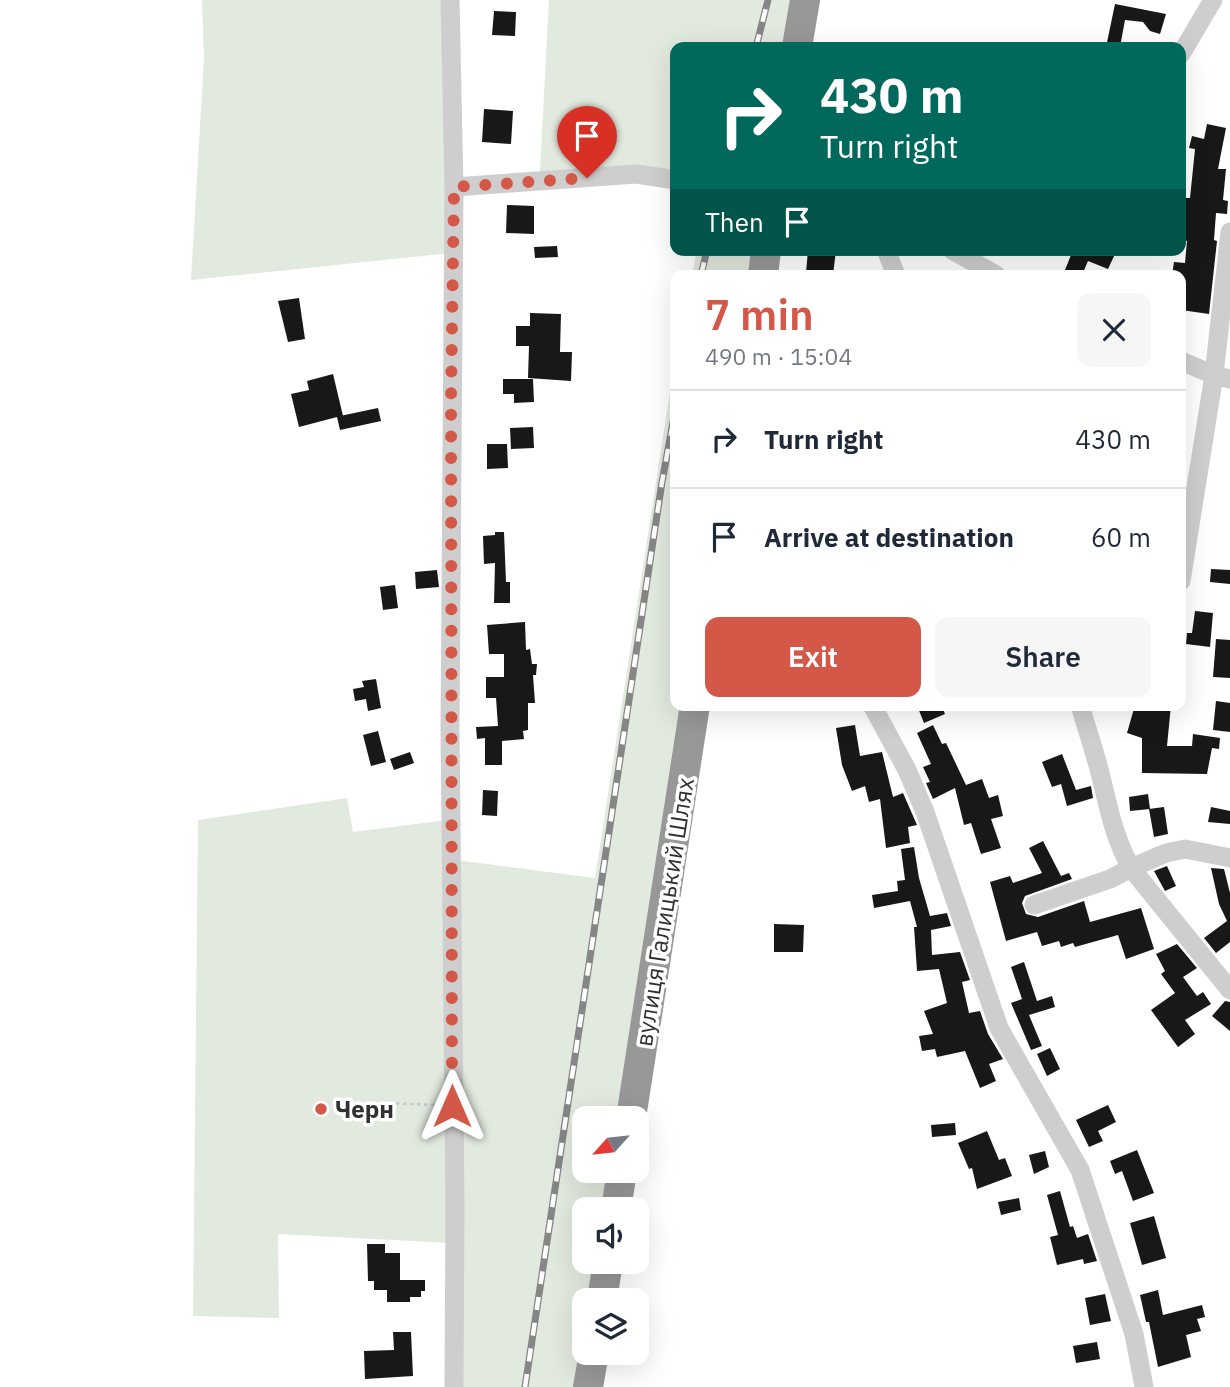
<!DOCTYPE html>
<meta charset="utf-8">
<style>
body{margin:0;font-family:"IBM Plex Sans",sans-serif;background:#f6f6f7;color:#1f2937;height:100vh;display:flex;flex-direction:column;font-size:26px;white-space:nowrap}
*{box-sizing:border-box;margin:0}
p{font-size:23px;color:#747a83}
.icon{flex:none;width:38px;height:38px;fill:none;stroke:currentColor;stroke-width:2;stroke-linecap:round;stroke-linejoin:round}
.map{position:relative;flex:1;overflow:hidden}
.drawer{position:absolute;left:670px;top:270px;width:516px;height:441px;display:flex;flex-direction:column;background:#fff;border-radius:14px;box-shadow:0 7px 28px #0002}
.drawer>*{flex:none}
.banner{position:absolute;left:670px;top:42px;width:516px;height:214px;border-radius:14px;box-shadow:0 7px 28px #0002;background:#00695c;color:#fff;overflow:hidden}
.needle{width:46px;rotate:243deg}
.tools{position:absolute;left:572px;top:1106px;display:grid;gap:14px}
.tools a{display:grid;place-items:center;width:77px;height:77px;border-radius:14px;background:#fff;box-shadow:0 7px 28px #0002;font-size:35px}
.pin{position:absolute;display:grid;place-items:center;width:60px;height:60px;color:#fff;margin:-72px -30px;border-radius:50% 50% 50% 0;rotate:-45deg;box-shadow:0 0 7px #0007}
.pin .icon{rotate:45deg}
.me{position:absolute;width:77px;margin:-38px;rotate:0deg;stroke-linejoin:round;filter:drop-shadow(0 0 5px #0008)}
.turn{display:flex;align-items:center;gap:24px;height:147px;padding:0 35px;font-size:32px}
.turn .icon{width:91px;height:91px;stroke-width:2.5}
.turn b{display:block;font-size:49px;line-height:60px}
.then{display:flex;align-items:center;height:66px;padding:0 35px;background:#0003;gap:14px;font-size:26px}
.round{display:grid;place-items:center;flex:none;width:74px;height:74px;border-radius:14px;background:#f6f6f7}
.summary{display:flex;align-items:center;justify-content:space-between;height:119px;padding:0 35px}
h1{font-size:42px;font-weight:600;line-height:52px;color:#d45848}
.primary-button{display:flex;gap:14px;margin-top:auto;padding:14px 35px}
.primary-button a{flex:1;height:80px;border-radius:14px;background:#d45848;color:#fff;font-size:28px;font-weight:600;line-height:80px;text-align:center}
.primary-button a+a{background:#f6f6f7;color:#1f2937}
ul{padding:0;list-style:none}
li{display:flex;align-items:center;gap:21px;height:98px;padding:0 35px;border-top:2px solid #e0e1e3}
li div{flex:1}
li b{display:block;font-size:26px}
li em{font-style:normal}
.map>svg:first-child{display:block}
.green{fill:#e2e9de}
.building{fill:#181818}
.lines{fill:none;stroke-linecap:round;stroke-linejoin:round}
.path{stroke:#c8c8c8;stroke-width:2.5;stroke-dasharray:3.5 3.5;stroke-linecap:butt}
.minor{stroke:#cecece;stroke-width:19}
.highway{stroke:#989898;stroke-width:30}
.rail-casing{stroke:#868686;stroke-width:7}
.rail{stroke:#fff;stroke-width:4.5;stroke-dasharray:13;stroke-linecap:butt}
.route{stroke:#d45848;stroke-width:12;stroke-dasharray:0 21.6}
.poi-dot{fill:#d45848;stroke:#fff;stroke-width:2.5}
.labels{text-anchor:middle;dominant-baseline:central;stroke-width:7;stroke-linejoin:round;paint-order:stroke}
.street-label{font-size:24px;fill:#313131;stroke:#fff}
.poi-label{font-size:24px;font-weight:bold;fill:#313131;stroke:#fff;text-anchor:start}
</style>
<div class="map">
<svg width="1230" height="1387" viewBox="0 0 1230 1387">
<rect width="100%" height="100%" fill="#fff"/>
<!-- green -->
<path class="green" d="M202,0h251l-2,253 -260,27 13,-222z
M549,0h263l-7,47h-129l-1,140 -48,-9 -88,11z
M697,250h74l-3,25h-76z
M675,359l1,346h25l-64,413h-53v53h46l-6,38h-40v53h31l-7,38h-24v53l10,34h-146l2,-144 -172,-9 1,84 -86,-2 5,-496 149,-22 6,34 102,-13 1,41 139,18z"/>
<!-- building -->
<path class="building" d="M1115,4l51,10 -6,20 -10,-3 -7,-9 -18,-2 -5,27h-14z
M494,11l22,1 -1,24 -23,-1z
M484,109l29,2 -2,33 -29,-2z
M1207,124l19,4 -8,41h8l-3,31 5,1 -1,13 -11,-1 -2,27 3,1 -8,73 -28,-4 2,-34 -11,-1 2,-13 11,1 2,-22 -6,-1v-21h4l1,-21h4l5,-49 -6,-1 3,-12 12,3z
M507,205l27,1v28l-28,-1z
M557,246l1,11 -23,1 -1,-11z
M808,250h28l-3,25 -27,-2z
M1073,250l12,5 2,-5 28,4 -7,15 -20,-8 -6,14h-19z
M299,298l6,41 -17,3 -10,-41z
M530,313l31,1 -1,38h12l-1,29 -43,-3 1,-32h-13v-20h14z
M333,374l10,42h-3l38,-8 3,13 -41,9 -3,-13 -38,10 -8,-33 18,-4 -2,-9z
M503,379h30l1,23 -20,1v-9h-11z
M533,427l1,21 -23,1 -1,-21z
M487,444h20l1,24 -21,1z
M495,532h9l2,50h4v21h-16l1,-40 -11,1 -1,-28 12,-1z
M1211,569l19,1v14l-20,-2z
M437,570l2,17 -23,2 -1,-17z
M395,585l3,23 -15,2 -3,-23z
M1195,611l18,2 -3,34 -24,-3 1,-11h5z
M525,622l1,28 4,-1 2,15h5l-1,11h-3l2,28h-7v27l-5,1 1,8 -22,2v24h-17v-27l-8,1 -1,-12 22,-1 -2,-28h-10v-21h18v-23h-15l-2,-29z
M1216,639l14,1v38l-17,-1z
M376,679l5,29 -13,3 -2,-12 -11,2 -2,-12 11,-2 -2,-6z
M1216,701l14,2v29l-17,-2z
M926,705h15l4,9 -21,9 -6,-15z
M1135,705h36l-4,41h25l1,-12 27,4 -1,11 -7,-1 -5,26 -65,-1v-35l-15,-5z
M855,725l5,31 22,-4 11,45 10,-4 14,32 -9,2 2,16 -24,5 -6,-49 -11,3 -4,-16 -13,5 -10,-26 -6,-37z
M933,725l9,19 4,-1 20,42 16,-6 7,19 9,-3 5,21 -12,3 10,29 -20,6 -10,-31 -7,2 -9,-37 -22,11 -7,-16 4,-1 -7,-15 8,-3 -14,-31z
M378,731l8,31 -15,4 -8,-31z
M410,752l4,11 -20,7 -4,-11z
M1062,754l14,36 15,-4 2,12 -26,8 -6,-22 -9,3 -10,-25z
M483,790l15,1 -1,25 -15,-1z
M1148,794l2,15 -20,2 -1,-14z
M1164,807l4,27 -14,3 -5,-28z
M1211,807l19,4v13l-22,-2z
M1043,841l18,35 8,-3 3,6 -47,17 -3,7 4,11 12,3 46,-16 6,21 51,-14 13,41 -28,10 -8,-24 -43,12 -2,-4 -12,4 -2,-6 -17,5 -5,-14 -31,9 -16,-59 20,-6 3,7 29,-10 -13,-25z
M914,847l5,31 11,38 17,-3 4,13 -20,4 1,25 28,-3 10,28 -8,2 7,31 11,-2 8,23 15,25 -14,5 7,17 -16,7 -15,-37 -28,6 -2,-8 -13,2 -3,-15 14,-2 -9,-23 23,-8 -8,-34 -22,2 -3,-44h3l-7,-26 -36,7 -2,-13 26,-4 -1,-10 8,-1 -4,-31z
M1167,866l9,20 -11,5 -11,-20z
M1211,868l13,1 6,24v49l-14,11 -12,-15 23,-17 -8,-17z
M774,924l30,1 -1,27h-29z
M1177,944l20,24 -14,9 14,19 6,-4 8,12 -26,16 10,14 -17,13 -27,-37 24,-17 -14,-19 4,-3 -9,-17z
M1024,962l13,39 15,-5 3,11 -26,8 13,31 -11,4 -20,-47 11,-4 -11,-32z
M1225,1001l5,1v29l-18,-15z
M1050,1048l10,21 -13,7 -10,-22z
M1108,1105l8,17 -18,9 5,10 -14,6 -13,-27z
M955,1123l1,12 -24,2 -1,-12z
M987,1131l12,29 6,-2 7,18 -35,13 -5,-21 -3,1 -11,-26z
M1137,1150l17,43 -21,8 -11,-30 -7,3 -5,-13z
M1045,1151l4,16 -15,7 -5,-19z
M1060,1191l10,36 3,-1 4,12 11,-4 9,27 -13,3 -1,-5 -26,6 -7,-28 8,-2 -11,-40z
M1019,1198l2,12 -20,5 -3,-13z
M1154,1216l12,42 -24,7 -12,-42z
M367,1244h18v9h15v27h25v11h-4v6h-11v5h-23v-12h-13v-9h-6z
M1158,1290l5,25 39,-10 3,12 -8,2 4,12 -15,4 5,22 -33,10 -9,-45h-3l-6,-27z
M1105,1294l6,27 -21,4 -5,-27z
M393,1332h18l2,44 -48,3 -1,-28 30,-1z
M1097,1342l3,17 -24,4 -3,-17z"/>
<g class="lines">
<!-- path -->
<path class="path" d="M382,1103l57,2"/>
<!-- minor -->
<path class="minor" d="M450,0l4,187 -4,541 5,479 -1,180
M1181,54l32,-54
M454,187l182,-13 40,6
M886,250l10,25
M952,250l44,25
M1181,361l33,14 16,4
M1181,581l33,-206 16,-143
M872,705l35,65 18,42 74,216 81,142 54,164 10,53
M1080,705c6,21 13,42 19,64 9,35 14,67 32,99l35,-15 19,-4 45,9
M1034,905l76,-26 21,-11 99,122"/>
<!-- highway -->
<path class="highway" d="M797,47l8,-47
M763,275l3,-25
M631,1118l64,-413
M616,1209l6,-38
M602,1300l6,-38
M588,1387l6,-34"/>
<!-- rail casing -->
<g class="rail-casing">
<path id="rail" d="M756,47l12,-47
M701,275l6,-25
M525,1387l137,-905 14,-76"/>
</g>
<!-- rail -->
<use href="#rail" class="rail"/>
</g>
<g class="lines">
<!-- route -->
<path class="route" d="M452,1106l-1,-708 3,-211 133,-9"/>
</g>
<!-- markers -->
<circle class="poi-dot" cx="321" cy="1109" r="7"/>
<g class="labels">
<!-- street labels -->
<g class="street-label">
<text transform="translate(664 912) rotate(-81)">вулиця Галицький Шлях</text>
</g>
<!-- poi labels -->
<g class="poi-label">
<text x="335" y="1109">Черн</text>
</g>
</g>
</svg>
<div class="tools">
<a><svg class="needle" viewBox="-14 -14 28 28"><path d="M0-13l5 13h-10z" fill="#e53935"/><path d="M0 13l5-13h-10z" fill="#747a83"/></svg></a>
<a><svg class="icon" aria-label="sound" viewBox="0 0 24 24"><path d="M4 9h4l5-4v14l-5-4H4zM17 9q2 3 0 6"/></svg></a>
<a><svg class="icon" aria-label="layers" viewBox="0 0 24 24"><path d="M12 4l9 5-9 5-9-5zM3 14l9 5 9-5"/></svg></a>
</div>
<div class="pin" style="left:587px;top:178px;background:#d93025"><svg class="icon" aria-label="arrive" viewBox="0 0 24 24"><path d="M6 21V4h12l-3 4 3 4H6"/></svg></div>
<svg class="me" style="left:452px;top:1106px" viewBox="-20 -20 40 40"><path d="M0-17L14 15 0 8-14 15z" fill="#d45848" stroke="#fff" stroke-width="4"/></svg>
<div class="banner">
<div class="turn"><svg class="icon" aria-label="right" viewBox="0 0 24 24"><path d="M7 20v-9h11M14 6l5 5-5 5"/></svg><div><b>430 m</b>Turn right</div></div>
<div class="then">Then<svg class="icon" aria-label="arrive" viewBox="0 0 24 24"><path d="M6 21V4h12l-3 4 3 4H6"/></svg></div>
</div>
<section class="drawer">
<div class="summary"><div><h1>7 min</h1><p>490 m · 15:04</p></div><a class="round"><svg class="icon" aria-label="close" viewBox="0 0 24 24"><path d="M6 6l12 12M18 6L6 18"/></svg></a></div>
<ul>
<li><svg class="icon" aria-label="right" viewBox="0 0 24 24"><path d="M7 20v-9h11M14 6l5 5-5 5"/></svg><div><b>Turn right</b></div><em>430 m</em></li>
<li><svg class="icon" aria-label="arrive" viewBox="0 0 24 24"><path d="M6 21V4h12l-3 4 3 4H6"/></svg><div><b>Arrive at destination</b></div><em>60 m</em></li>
</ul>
<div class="primary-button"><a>Exit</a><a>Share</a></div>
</section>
</div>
